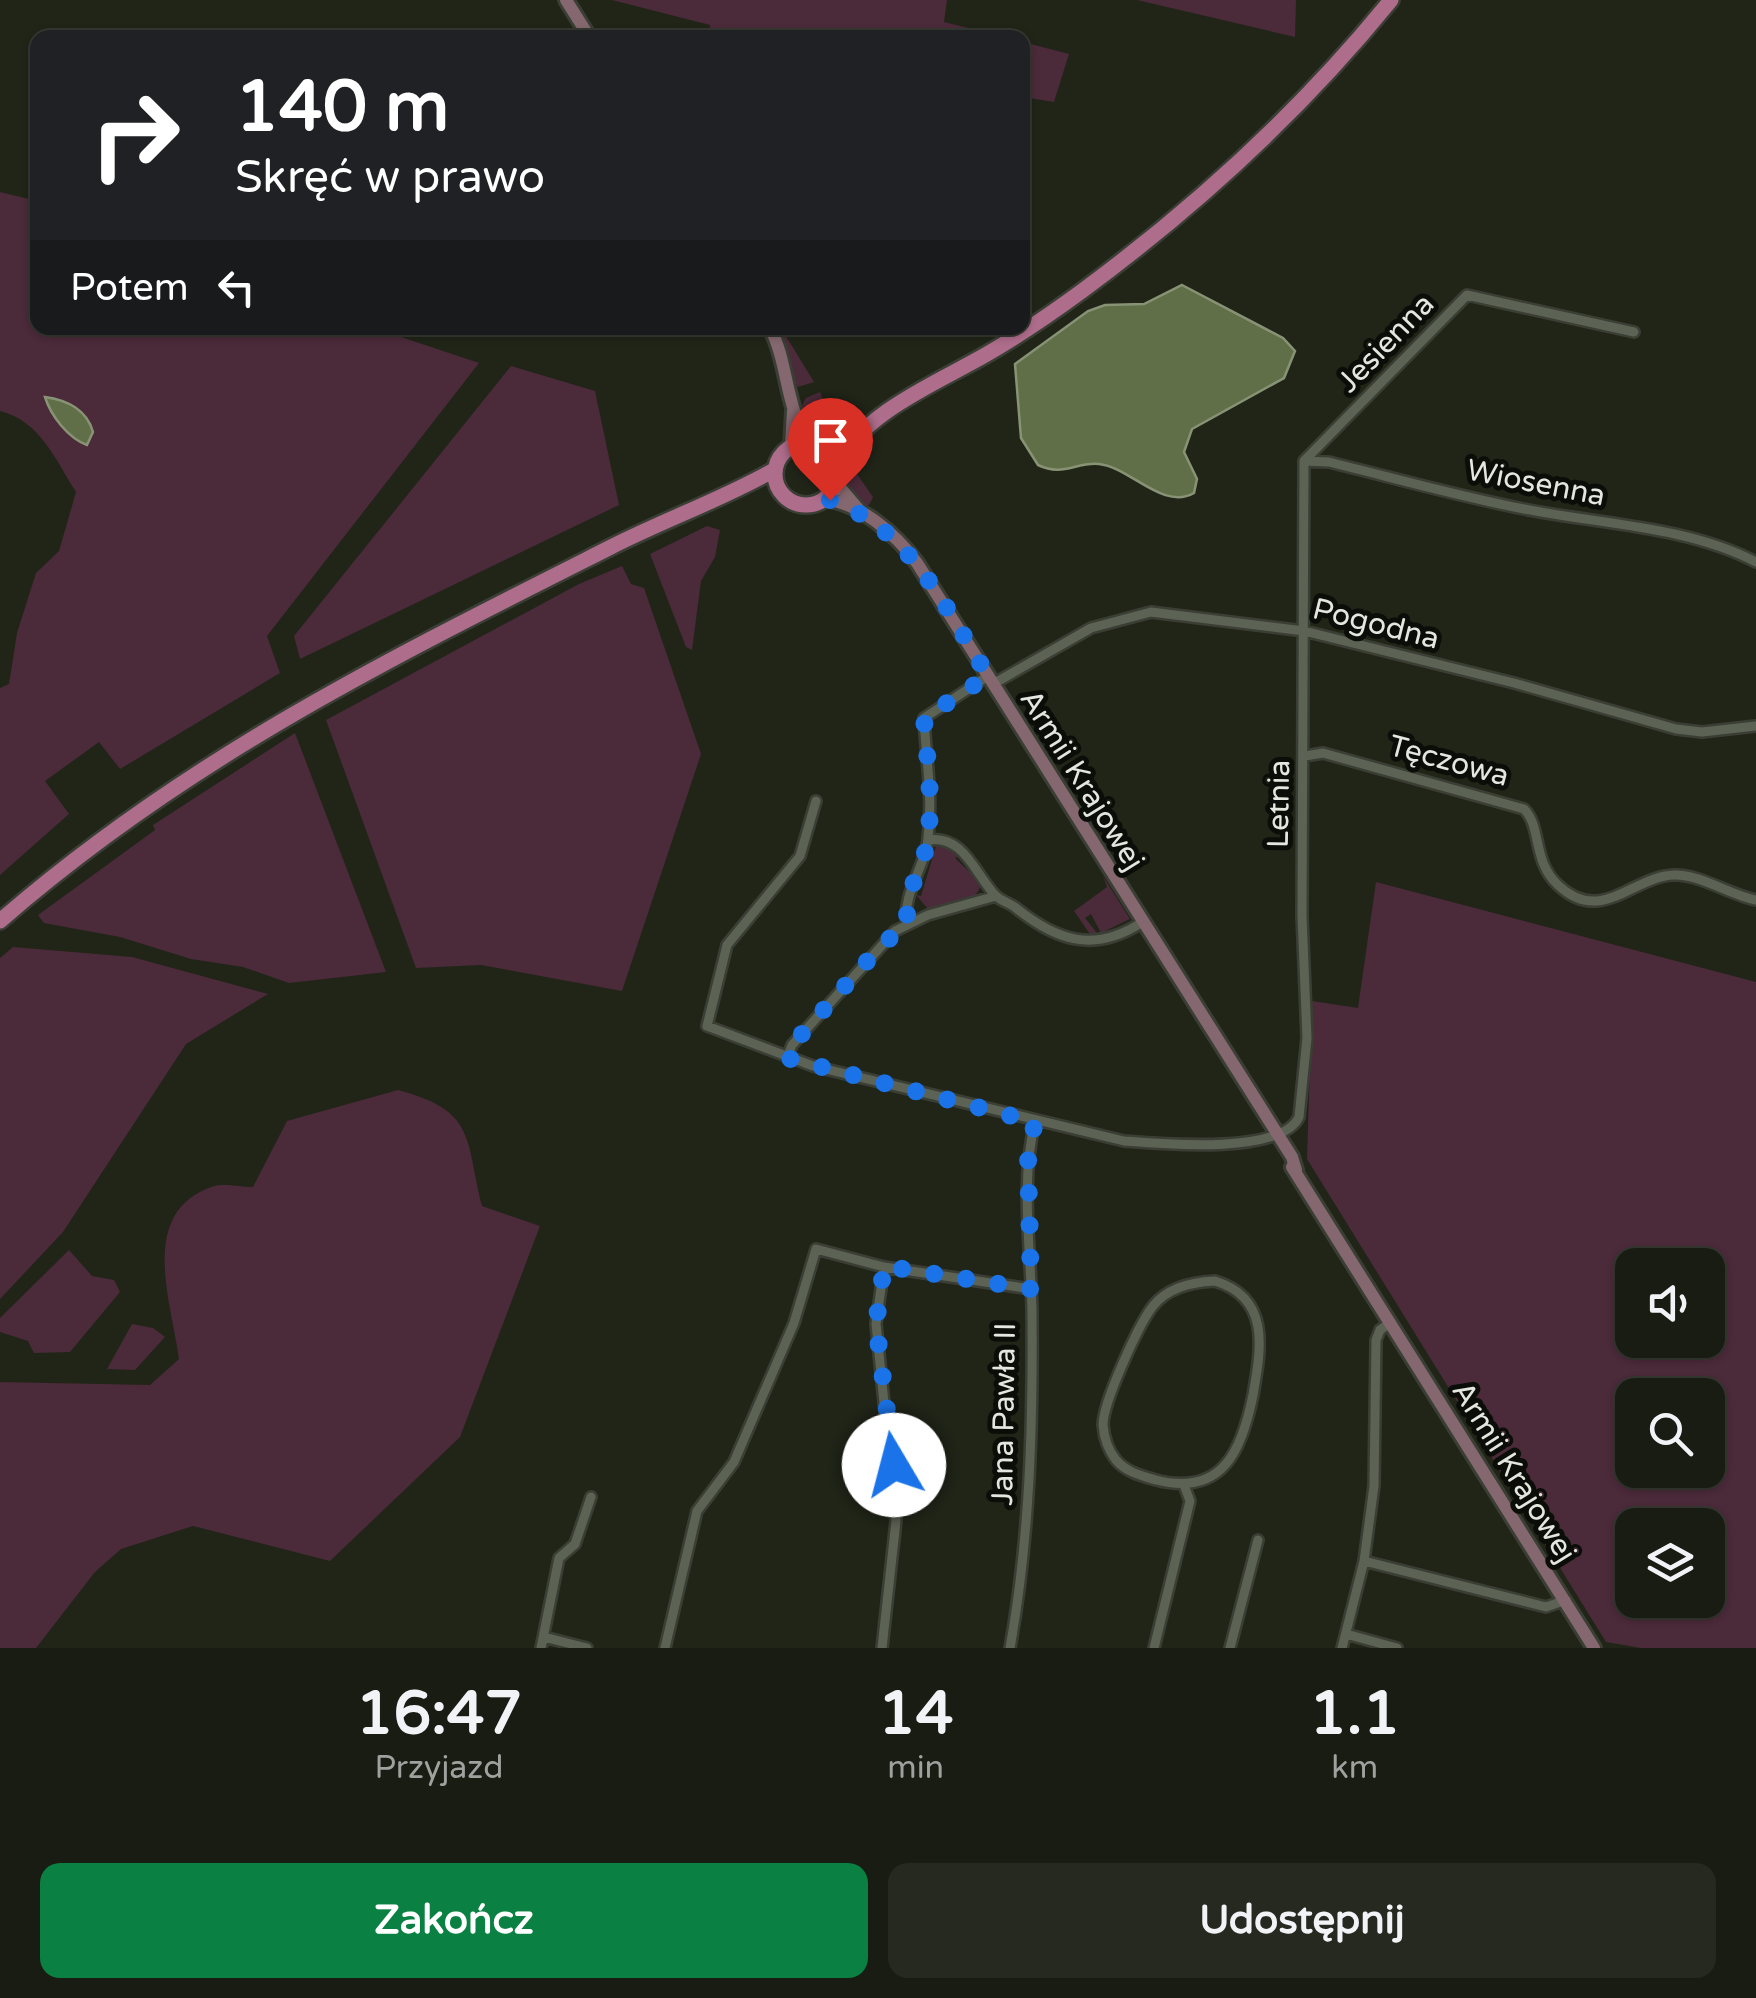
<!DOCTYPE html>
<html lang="pl">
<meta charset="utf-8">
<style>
body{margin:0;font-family:"Varela Round",sans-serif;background:#252920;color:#f1f3f6;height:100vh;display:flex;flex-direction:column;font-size:38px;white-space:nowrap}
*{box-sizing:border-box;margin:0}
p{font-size:32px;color:#9fa19f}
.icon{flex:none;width:55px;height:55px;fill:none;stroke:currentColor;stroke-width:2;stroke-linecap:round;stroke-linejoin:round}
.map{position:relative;height:1648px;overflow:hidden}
.side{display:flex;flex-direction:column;background:#181c12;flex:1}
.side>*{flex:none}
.guide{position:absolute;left:30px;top:30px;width:1000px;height:305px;border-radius:20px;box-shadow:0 2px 8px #0004,0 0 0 2px #363a32;background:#202124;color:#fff;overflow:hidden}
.controls{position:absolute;left:1615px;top:1248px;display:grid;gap:20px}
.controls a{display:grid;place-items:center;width:110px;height:110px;border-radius:20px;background:#181c12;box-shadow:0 2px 8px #0004,0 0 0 2px #363a32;font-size:50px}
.pin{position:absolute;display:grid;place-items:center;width:85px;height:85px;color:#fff;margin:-102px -42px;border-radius:50% 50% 50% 0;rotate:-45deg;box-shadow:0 0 10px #0007}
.pin .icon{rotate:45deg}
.me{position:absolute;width:110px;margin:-55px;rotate:352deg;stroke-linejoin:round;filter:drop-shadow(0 0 8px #0008)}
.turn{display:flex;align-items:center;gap:35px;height:210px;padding:0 40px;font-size:45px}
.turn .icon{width:130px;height:130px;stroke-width:2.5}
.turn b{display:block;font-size:70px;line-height:85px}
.then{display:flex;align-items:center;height:95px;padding:0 40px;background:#0003;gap:20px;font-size:38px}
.eta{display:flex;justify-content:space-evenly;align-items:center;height:170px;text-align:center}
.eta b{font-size:60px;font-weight:700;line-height:70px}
.cta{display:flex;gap:20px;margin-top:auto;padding:20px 40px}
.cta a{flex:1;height:115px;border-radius:20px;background:#0b8043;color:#fff;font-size:40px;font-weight:700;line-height:115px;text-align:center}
.cta a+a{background:#252920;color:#f1f3f6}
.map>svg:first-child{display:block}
.green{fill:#4b2a3a;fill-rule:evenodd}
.water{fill:#616f48;stroke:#889375;stroke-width:2.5}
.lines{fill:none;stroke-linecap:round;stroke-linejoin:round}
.street-casing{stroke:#3a3e34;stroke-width:14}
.secondary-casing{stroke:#3a3e34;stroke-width:18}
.primary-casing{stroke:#3a3e34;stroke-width:20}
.street{stroke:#5c6254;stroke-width:9}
.secondary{stroke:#85686f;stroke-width:12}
.primary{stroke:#ae6d8b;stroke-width:15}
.route{stroke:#1a73e8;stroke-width:18;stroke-dasharray:0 32.4}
.labels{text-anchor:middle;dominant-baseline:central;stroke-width:10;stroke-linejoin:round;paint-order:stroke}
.street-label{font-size:30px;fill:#e4e7df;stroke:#0b0d08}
</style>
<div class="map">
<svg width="1756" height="1648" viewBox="0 0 1756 1648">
<rect width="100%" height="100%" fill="#202518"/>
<!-- green -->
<path class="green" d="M612,0h335l-3,22 61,15h-296l1,-12z
M1137,0h159l-1,37z
M1023,42l46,12 -15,48 -31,-5z
M0,192l37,9 1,127h336l105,35 -212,273 13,37 -160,96 -21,-27 -54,39 24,33 -69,61v-187l9,-4 8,-51 19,-60 23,-22 17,-59c-21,-33 -36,-71 -76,-81z
M776,328h5l33,54 -16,5 -5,-6z
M511,366l84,25 24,114 -319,154 -6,-23z
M820,392l17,48 -25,-3 -12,-28 6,-11z
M845,457l28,40 -4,8 -7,1c-17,-17 -25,-25 -17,-49z
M707,526l13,4 -5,27 -14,24 -9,69 -6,-3 -36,-93z
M622,566l9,18 13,4 57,166 -79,237 -141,-26 -65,3 -90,-248 253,-136z
M295,733l91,239 -97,11 -46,-16 -52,-8 -71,-22 -76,-14 -6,-8 117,-85 -2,-5z
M936,846l15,2 10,8 -6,2 27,26 -7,12 -46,14 -13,-15 5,1z
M1103,876l27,43 -29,14 -10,-19 -6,4 12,15 -5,4 -18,-26 33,-24z
M1376,882l380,100v666h-115l-35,-6 -299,-483 5,-158 46,7zM1632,1265h76v75h-76zM1632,1395h76v75h-76zM1632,1525h76v75h-76z
M13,947l119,10 136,37 -82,50 -123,188 -63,67v-341z
M398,1090c78,21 67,47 84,116l58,20 -80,211 -130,124 -137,-35 -72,23 -26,23 -59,76h-36v-266l150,3 29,-26c-8,-59 -42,-148 35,-173 11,-3 28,1 39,1l34,-66z
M69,1250l23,26 22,4 6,12 -50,60 -36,1 -6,-12 -28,-9v-14z
M132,1324l21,4 12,9 -30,33 -28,-1z"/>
<!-- water -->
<path class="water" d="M1182,285l101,53 12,13 -11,27 -92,51 -8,23 13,27 -3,14c-31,18 -64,-26 -95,-29 -24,-2 -36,13 -61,1l-17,-27 -6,-74 73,-53 17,-6 39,-1z
M45,397c22,3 42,13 48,35l-6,13c-19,-7 -36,-29 -42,-48z"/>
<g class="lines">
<!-- street casing -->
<g class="street-casing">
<path id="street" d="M1304,461l25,1c65,16 129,34 195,47 75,15 163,17 232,53
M1304,461l163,-166 167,37
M993,684l98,-56 60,-16 153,19 210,52 162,46 26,3 54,-6
M1305,756l18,-3 201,56c18,18 8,52 34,76 43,41 75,-9 116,-10 26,-1 56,20 82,25
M816,801l-16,55 -73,89 -20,81 106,40 311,75c38,3 157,14 175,-24l8,-79 -5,-122 2,-455
M928,840c36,-6 48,36 68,56 5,5 14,7 20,12 41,33 78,45 125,15
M907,923c-5,-30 19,-57 21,-85 5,-42 -2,-79 -4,-120l64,-42
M787,1058l5,-13 103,-114 33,-16 68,-19
M1215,1281c56,17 46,68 38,114 -11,55 -30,102 -97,85 -14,-4 -30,-8 -40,-20 -8,-10 -12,-23 -13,-35 0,-23 36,-101 50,-119 15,-19 39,-24 62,-25z
M1364,1561l182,46 20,-7
M1346,1634l51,14
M544,1637l43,11
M541,1648l18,-90 16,-14 16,-47
M665,1648l32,-137 37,-49 60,-139 22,-74 68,18 147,22
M882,1648l14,-127 -20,-197 8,-57
M1010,1648c20,-111 23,-223 22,-336 -1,-62 -12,-129 3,-190
M1154,1648l36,-147 -6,-16
M1230,1648l28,-108
M1342,1648l22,-87 10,-75 2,-146 4,-10 11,-8"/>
</g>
<!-- secondary casing -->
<g class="secondary-casing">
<path id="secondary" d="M566,0l24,38
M770,328c19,35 15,83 40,114
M791,446l2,-35
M836,483l23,27
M824,499c36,4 72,35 93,64l375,594 4,13
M1292,1167l302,481"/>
</g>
<!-- primary casing -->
<g class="primary-casing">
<path id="primary" d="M775 474a31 31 0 1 1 62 0a31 31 0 1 1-62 0Z
M836,465c29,-54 101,-82 151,-111 33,-19 65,-41 95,-63 115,-85 219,-180 309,-291
M0,921c187,-163 391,-263 611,-374 53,-27 112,-48 163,-77"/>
</g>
<!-- street -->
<use href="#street" class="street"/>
<!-- secondary -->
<use href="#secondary" class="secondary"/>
<!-- primary -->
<use href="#primary" class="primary"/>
</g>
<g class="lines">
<!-- route -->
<path class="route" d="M830,500c81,29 115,107 158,176l-64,42c3,41 9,78 4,120 -3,28 -26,56 -20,84l-29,26 -87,97 -5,13 248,64 -7,34 3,133 -147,-23 -8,58 18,141"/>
</g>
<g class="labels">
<!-- street labels -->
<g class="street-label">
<text transform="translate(1386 343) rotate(-46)">Jesienna</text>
<text transform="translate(1536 483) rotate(11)">Wiosenna</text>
<text transform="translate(1376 624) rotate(14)">Pogodna</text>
<text transform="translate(1449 761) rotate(15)">Tęczowa</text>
<text transform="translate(1082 780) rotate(58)">Armii Krajowej</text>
<text transform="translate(1279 804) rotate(-89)">Letnia</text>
<text transform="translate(1004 1414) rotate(-89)">Jana Pawła II</text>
<text transform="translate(1514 1472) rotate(58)">Armii Krajowej</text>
</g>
</g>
</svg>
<div class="controls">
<a><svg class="icon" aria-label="sound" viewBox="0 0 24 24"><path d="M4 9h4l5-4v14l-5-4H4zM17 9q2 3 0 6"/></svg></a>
<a><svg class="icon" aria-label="search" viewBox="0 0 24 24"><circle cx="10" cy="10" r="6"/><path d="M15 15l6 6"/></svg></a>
<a><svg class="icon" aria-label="layers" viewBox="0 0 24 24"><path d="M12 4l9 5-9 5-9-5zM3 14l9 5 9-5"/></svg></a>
</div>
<div class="pin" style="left:830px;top:500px;background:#d93025"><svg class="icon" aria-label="arrive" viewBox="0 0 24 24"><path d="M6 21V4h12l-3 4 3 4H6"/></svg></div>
<svg class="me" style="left:894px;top:1465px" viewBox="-20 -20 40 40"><circle r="19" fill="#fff"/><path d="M0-13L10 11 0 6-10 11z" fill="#1a73e8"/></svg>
<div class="guide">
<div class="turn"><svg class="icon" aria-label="right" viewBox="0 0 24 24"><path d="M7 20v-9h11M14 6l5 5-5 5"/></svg><div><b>140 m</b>Skręć w prawo</div></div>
<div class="then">Potem<svg class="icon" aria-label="left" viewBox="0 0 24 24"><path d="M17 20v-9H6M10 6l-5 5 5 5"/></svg></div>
</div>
</div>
<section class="side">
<div class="eta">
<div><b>16:47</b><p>Przyjazd</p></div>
<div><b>14</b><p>min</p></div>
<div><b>1.1</b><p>km</p></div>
</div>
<div class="cta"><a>Zakończ</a><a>Udostępnij</a></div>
</section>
